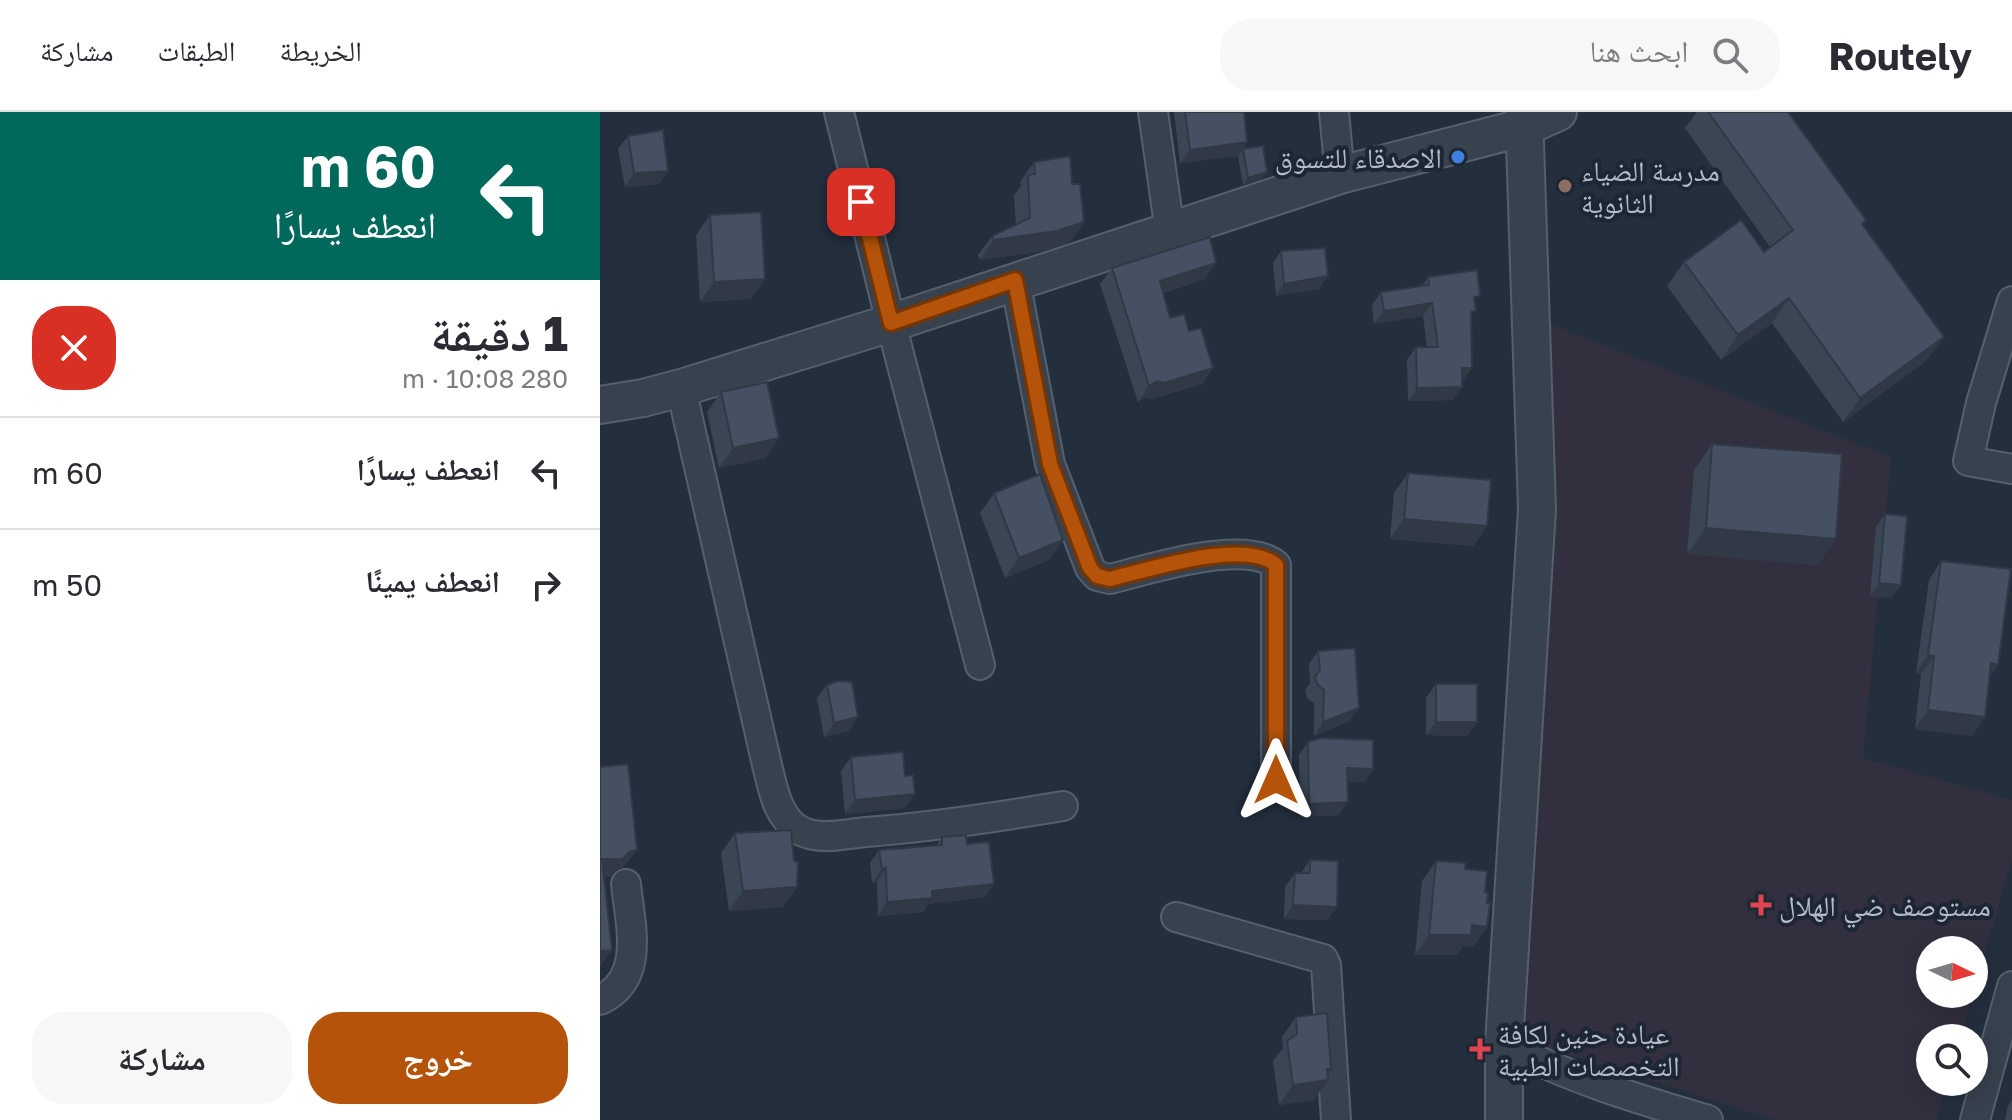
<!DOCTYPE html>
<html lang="ar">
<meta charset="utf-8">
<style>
body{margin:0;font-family:"Golos Text","Noto Naskh Arabic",sans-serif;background:#f7f7f7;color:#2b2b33;direction:rtl;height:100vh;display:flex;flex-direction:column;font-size:30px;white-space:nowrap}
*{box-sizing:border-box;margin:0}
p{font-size:26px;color:#7c7c81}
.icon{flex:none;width:44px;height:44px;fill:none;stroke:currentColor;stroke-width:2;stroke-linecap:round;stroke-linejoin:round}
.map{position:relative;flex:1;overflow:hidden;direction:ltr}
.drawer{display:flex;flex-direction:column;background:#fff;width:600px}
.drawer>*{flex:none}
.guide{background:#00695c;color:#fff;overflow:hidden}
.needle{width:52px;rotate:95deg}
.tools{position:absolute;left:1316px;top:824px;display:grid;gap:16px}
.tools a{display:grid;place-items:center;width:72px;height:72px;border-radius:50%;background:#fff;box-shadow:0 4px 20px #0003;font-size:40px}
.pin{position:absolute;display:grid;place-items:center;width:68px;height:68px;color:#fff;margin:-34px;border-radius:16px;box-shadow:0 4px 12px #0006}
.me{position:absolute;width:88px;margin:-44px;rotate:0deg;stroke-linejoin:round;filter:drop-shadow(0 0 6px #0008)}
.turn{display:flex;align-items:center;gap:28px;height:168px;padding:0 32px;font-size:36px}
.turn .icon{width:104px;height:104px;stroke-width:2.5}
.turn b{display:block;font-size:56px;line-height:68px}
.round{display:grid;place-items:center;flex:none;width:84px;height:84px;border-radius:32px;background:#f7f7f7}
.head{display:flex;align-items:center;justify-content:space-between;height:136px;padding:0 32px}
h1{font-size:48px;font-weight:700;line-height:60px}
.action{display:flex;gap:16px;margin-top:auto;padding:16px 32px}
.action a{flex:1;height:92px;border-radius:32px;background:#b45309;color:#fff;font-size:32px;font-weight:700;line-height:92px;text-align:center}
.action a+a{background:#f7f7f7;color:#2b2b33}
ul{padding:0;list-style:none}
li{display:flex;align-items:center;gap:24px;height:112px;padding:0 32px;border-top:2px solid #e1e1e2}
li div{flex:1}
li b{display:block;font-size:30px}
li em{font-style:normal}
header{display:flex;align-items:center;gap:48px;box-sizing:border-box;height:112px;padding:0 40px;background:#fff;border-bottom:2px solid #e1e1e2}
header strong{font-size:38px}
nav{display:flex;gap:44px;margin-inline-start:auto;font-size:28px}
.search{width:560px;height:72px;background:#f7f7f7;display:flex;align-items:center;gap:20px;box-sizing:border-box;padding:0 28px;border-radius:32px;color:#7c7c81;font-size:30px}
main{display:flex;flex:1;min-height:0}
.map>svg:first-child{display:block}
.medical{fill:#32303f}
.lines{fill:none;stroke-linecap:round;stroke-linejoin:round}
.minor-casing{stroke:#565f6c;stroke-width:32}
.tertiary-casing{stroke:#565f6c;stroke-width:40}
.minor{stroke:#38414e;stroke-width:28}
.tertiary{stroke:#38414e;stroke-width:36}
.wall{fill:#3b4654}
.shaded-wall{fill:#303945}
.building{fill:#455162;stroke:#303945;stroke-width:2}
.route-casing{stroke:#753606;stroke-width:20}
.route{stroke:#b45309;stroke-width:14}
.shop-dot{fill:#3f7fe0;stroke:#1d2633;stroke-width:3}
.education-dot{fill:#8d6e63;stroke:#1d2633;stroke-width:3}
.health-dot{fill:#e0444e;stroke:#1d2633;stroke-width:3}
.labels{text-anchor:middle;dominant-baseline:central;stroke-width:8;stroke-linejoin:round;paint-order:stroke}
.poi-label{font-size:28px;fill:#b4bcc9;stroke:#1d2633;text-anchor:start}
</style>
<header>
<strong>Routely</strong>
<div class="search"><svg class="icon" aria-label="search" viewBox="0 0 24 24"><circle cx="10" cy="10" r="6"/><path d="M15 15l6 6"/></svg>ابحث هنا</div>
<nav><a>الخريطة</a><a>الطبقات</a><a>مشاركة</a></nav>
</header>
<main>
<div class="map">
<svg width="1412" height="1008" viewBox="0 0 1412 1008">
<rect width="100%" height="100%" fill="#242f3e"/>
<!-- medical -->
<path class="medical" d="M942,209l349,136 -28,301 149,42v59l-38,130v-39h-44v44h43l-13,44h-30v44h17l-11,38h-161l-260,-83z"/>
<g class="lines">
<!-- minor casing -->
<g class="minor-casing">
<path id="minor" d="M239,0l52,211 89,342
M553,0l17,120
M734,0l6,63
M415,168l35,184 40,104 7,8 13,3c37,-9 135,-41 166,-14v215
M1412,189l-31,102 -13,58 44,8
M81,276l86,377c6,23 10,52 32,65 20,11 46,4 67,2 67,-5 132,-15 197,-26
M576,805l147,42 3,6 10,155
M0,888c46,-21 30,-76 26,-116
M904,932c66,35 134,55 204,76
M1375,1008l37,-134"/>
</g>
<!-- tertiary casing -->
<g class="tertiary-casing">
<path id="tertiary" d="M0,293l43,-7 38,-10 210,-65 449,-148 185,-48 33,-15
M904,1008v-76l33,-535 -13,-397"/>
</g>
<!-- minor -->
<use href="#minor" class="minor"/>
<!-- tertiary -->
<use href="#tertiary" class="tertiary"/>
</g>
<!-- wall -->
<path class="wall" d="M574,0h70l3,30 -9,14 -58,7z
M1097,0h91l75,113 63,136 -83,61 -71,-99 -51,37 -54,-74 17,-24 80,-10 6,-5 -85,-119z
M28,24l31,48 -34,3 -7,-38z
M643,37l19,30 -19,6 -5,-29z
M434,50l38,22 12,38 -14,20 -26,9 -64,9 -2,-5 14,-19 24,-11 -2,-30 7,-9 -1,-4z
M110,103l41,84 -51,3 -4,-67z
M681,139l47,25 -9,13 -43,7 -3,-33z
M512,156l93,11 -42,14 7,25 19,13 24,37 -11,16 -50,15 -6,-2 -8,5 -38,-118z
M828,165l47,26 -4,14 1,51 -10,13v6l-9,13 -45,1 -1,-41 9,-13h11l-4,-31 -49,8 -2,-19 9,-13 41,-6z
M121,280l58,46 -14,20 -46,10 -12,-56z
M1112,332l106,121 -131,-11 7,-84z
M808,361l79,53 -14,20 -83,-7 4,-46z
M394,381l69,47 -14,20 -44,18 -25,-65z
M1285,402l16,71 -10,13 -21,-2 6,-69z
M1341,449l57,104 -8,12 -5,40 -13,19 -57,-7 6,-55 -5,-1 13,-93z
M718,539l41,57 -10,13 -35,15v-33l-7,-5 -2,-8 5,-7 -1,-19z
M836,572l41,38 -10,14 -41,-1v-37z
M227,573l22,46 -25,6 -7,-39z
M708,630l65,27 -9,13 -17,-1 -8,34 -39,2 -1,-62z
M251,645l54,51 -60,6 -4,-43z
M135,721l59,28 3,26 -14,20 -54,4 -8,-58z
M342,725l25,7 18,53 -57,7 -5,8 -45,4 -1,-34 -5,1 -2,-20 9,-13 57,-4z
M710,748l18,60 -44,-1 1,-32 10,-14h6z
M836,749l29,8 20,23 2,11v24l-14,20 -10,-1 -6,9h-42l7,-74z
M696,905l31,57 -13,26 -35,5 -6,-44 10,-13 -1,-11z
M1412,988v20h-7l3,-14z"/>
<!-- shaded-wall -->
<path class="shaded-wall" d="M647,30l-9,14 -58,7 10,-13z
M68,59l-9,13 -34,3 9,-14z
M667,60l-5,7 -19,6 5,-7z
M484,110l-14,20 -26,9 -64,9 13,-20z
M616,151l-11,16 -57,18 12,-16z
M728,164l-9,13 -43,7 8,-12z
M165,167l-14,20 -51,3 14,-20z
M1189,186l-17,25 -51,37 17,-25z
M832,191l-9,13 -49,8 10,-13z
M1344,225l-18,24 -83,61 17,-24z
M613,256l-11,16 -50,15 -6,-2 -8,5 11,-16 8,-5z
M862,256h10l-9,13h-10z
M862,275l-9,13 -45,1 9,-13z
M179,326l-14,20 -46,10 14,-20z
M804,407l83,7 -14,20 -83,-7z
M1106,416l130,11 -18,26 -131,-11z
M463,428l-14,20 -44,18 14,-20z
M1279,471l22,2 -10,13 -21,-2z
M1328,543l6,1 -13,18 -5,-1z
M1391,551l7,2 -13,19z
M759,596l-10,13 -35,15 9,-14z
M1328,598l57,7 -13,19 -57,-7z
M258,605l-9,14 -25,6 10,-14z
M836,610h41l-10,14 -41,-1z
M747,656l26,1 -9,13 -26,-2z
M315,682l-10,14 -60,6 10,-14z
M748,690l-9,13 -39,2 9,-13z
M37,738l-13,17 -8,3 -5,7h-11l2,-18z
M286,756l-9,14 -5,1 10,-14z
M394,772l-9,13 -57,7 -5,8 -45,4 9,-14 45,-11z
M197,775l-14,20 -54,4 14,-20z
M693,793l44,2 -9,13 -44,-1z
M872,813l15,2 -14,20 -10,-1 -6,9h-42l14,-20z
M12,838l-12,17v-16z
M727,957h4l-8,12 5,-1 -14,20 -35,5 14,-20z"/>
<!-- building -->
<path class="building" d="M585,0h59l3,30 -57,8z
M1108,0h80l78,108 -4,4 82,113 -84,61 -71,-100 -51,37 -54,-73 57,-42 23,32 29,-22z
M63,18l5,41 -34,2 -6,-37z
M663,34l4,26 -19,6 -5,-29z
M470,44l2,28h8l4,38 -27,9 -64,9 -1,-4 38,-18 -2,-43 7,-1 -1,-12z
M161,100l4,67 -51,3 -4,-67z
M610,125l6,26 -56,18 10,37 14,-4 5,17 12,-3 12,40 -49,15 -7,-2 -8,5 -37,-118z
M725,136l3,28 -44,8 -3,-33z
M877,158l3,26 -6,1 2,14 -5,1 1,56h-10v19l-45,1 -1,-41h22l-6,-44 -48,8 -3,-19 48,-7 -1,-8z
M167,270l12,56 -46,10 -12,-56z
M1112,332l130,10 -6,85 -130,-11z
M808,361l83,7 -4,46 -83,-7z
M440,362l23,66 -44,18 -25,-65z
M1285,402l22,2 -6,69 -22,-2z
M1341,449l70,8 -13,96 -7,-2 -6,54 -57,-7 6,-54 -6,-1z
M755,536l4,60 -36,14 1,-32 -7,-6 -2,-7 5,-7 -2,-19z
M238,569l14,1 6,35 -24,6 -7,-38z
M836,572h41v38h-41z
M721,626l52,2v29l-26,-1 1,34 -39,2 -1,-62z
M303,640l2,24 8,-1 2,19 -60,6 -4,-43z
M28,652l9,86 -8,2 -6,7h-21l10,91 -12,1v-184z
M191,718l3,31 4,1 -1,25 -54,4 -8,-58z
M366,723l1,9 22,-2 5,42 -62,7v7l-45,4 -1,-34 -4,1 -3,-19 63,-5v-8z
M710,748l28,1 -1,46 -44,-2 2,-32h15z
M836,749l30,2 -1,6 22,2 -2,21 3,1 -1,10h3l-3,24 -15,-2 -1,10h-42z
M727,901l4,56h-4l1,11 -35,5 -6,-44 10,-7 -1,-17z"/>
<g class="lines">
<!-- route casing -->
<g class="route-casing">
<path id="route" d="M261,90l30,121 124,-43 35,184 40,104 7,8 13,3c38,-9 134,-41 166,-14v215"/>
</g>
<!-- route -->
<use href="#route" class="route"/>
</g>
<!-- markers -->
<circle class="shop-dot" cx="858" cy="45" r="8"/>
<circle class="education-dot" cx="965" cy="74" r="8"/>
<g class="health-dot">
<path d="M1157 781h8v8h8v8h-8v8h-8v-8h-8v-8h8z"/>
<path d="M876 925h8v8h8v8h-8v8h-8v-8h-8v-8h8z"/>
</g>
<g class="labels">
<!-- poi labels -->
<g class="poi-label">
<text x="842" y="45" text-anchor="end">الاصدقاء للتسوق</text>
<text x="981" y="58">مدرسة الضياء<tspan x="981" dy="32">الثانوية</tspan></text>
<text x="1179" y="793">مستوصف ضي الهلال</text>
<text x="898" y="921">عيادة حنين لكافة<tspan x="898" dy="32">التخصصات الطبية</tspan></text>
</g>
</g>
</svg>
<div class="tools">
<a><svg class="needle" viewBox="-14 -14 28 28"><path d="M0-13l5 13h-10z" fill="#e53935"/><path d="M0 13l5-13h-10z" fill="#7c7c81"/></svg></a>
<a><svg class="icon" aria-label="search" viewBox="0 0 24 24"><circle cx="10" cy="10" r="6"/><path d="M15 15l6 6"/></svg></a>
</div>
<div class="pin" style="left:261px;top:90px;background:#d93025"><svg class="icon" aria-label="arrive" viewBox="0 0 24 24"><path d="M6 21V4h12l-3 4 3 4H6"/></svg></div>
<svg class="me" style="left:676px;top:668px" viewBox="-20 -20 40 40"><path d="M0-17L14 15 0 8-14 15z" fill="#b45309" stroke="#fff" stroke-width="4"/></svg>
</div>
<section class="drawer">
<div class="guide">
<div class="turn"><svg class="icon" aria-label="left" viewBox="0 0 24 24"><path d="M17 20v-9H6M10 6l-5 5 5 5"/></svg><div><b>60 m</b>انعطف يسارًا</div></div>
</div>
<div class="head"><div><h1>1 دقيقة</h1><p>280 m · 10:08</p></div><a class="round" style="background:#d93025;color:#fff"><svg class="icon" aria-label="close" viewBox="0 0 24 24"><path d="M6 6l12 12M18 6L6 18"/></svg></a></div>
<ul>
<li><svg class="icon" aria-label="left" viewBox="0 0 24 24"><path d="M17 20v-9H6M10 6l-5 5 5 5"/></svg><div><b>انعطف يسارًا</b></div><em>60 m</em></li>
<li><svg class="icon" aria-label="right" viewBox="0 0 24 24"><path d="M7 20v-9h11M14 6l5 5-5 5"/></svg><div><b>انعطف يمينًا</b></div><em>50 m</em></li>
</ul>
<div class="action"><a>خروج</a><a>مشاركة</a></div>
</section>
</main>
